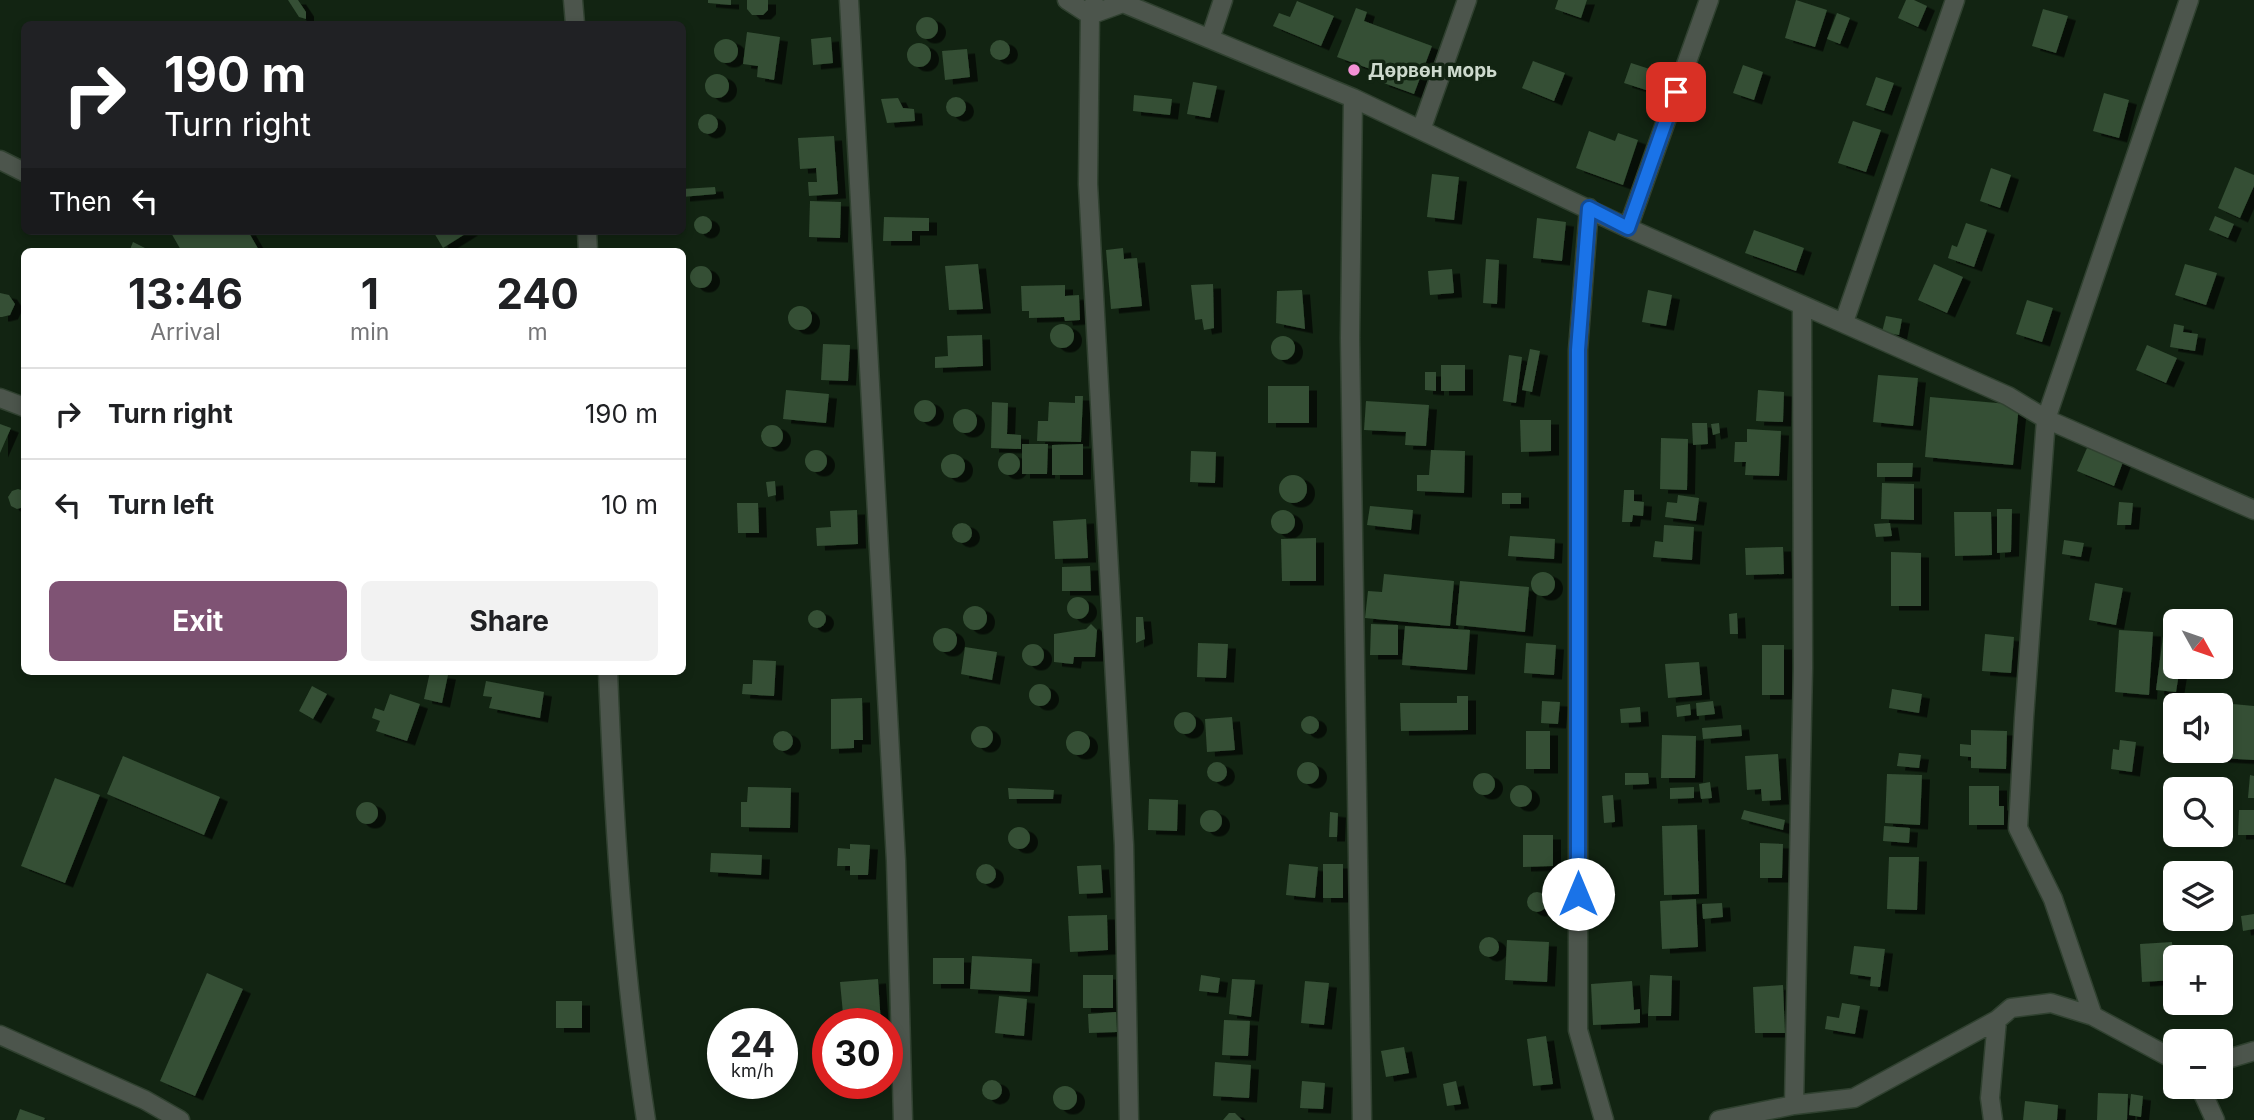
<!DOCTYPE html>
<meta charset="utf-8">
<style>
body{margin:0;font-family:Inter,sans-serif;background:#f2f2f2;color:#202124;height:100vh;display:flex;flex-direction:column;font-size:26px;white-space:nowrap}
*{box-sizing:border-box;margin:0}
p{font-size:23px;color:#757577}
.icon{flex:none;width:38px;height:38px;fill:none;stroke:currentColor;stroke-width:2;stroke-linecap:round;stroke-linejoin:round}
.map{position:relative;flex:1;overflow:hidden}
.side{position:absolute;left:21px;top:248px;width:665px;height:427px;display:flex;flex-direction:column;background:#fff;border-radius:10px;box-shadow:0 4px 10px #0003}
.side>*{flex:none}
.top-card{position:absolute;left:21px;top:21px;width:665px;height:214px;border-radius:10px;box-shadow:0 4px 10px #0003;background:#202124;color:#fff;overflow:hidden}
.needle{width:46px;rotate:130deg}
.buttons{position:absolute;left:2163px;top:609px;display:grid;gap:14px}
.buttons a{display:grid;place-items:center;width:70px;height:70px;border-radius:10px;background:#fff;box-shadow:0 4px 10px #0003;font-size:35px}
.speed{position:absolute;left:707px;top:1008px;display:flex;gap:14px;font-size:35px;font-weight:700;text-align:center}
.speed>*{display:grid;place-content:center;width:91px;height:91px;border-radius:50%;background:#fff;box-shadow:0 4px 10px #0003;line-height:1}
.speed small{font-size:18px;font-weight:400}
.speed .limit{border:10px solid #d22;background:#fff;color:#111}
.pin{position:absolute;display:grid;place-items:center;width:60px;height:60px;color:#fff;margin:-30px;border-radius:14px;box-shadow:0 4px 10px #0006}
.me{position:absolute;width:77px;margin:-38px;rotate:0deg;stroke-linejoin:round;filter:drop-shadow(0 0 5px #0008)}
.turn{display:flex;align-items:center;gap:24px;height:147px;padding:0 28px;font-size:32px}
.turn .icon{width:91px;height:91px;stroke-width:2.5}
.turn b{display:block;font-size:49px;line-height:60px}
.then{display:flex;align-items:center;height:66px;padding:0 28px;background:#0003;gap:14px;font-size:26px}
.eta{display:flex;justify-content:space-evenly;align-items:center;height:119px;text-align:center}
.eta b{font-size:42px;font-weight:700;line-height:49px}
.button{display:flex;gap:14px;margin-top:auto;padding:14px 28px}
.button a{flex:1;height:80px;border-radius:10px;background:#7f5374;color:#fff;font-size:28px;font-weight:700;line-height:80px;text-align:center}
.button a+a{background:#f2f2f2;color:#202124}
ul{padding:0;list-style:none}
li{display:flex;align-items:center;gap:21px;height:91px;padding:0 28px;border-top:2px solid #e0e0e0}
li div{flex:1}
li b{display:block;font-size:26px}
li em{font-style:normal}
.map>svg:first-child{display:block}
.building{fill:#344f34;filter:url(#shadow)}
.lines{fill:none;stroke-linecap:round;stroke-linejoin:round}
.minor-casing{stroke:#304130;stroke-width:21}
.minor{stroke:#4c554c;stroke-width:18}
.route-casing{stroke:#114b97;stroke-width:18}
.route{stroke:#1a73e8;stroke-width:12}
.poi-dot{fill:#f391d5;stroke:#122412;stroke-width:2.5}
.labels{text-anchor:middle;dominant-baseline:central;stroke-width:7;stroke-linejoin:round;paint-order:stroke}
.poi-label{font-size:19px;font-weight:bold;fill:#cdd9cd;stroke:#122412;text-anchor:start}
</style>
<div class="map">
<svg width="2254" height="1120" viewBox="0 0 2254 1120">
<defs>
<filter id="shadow"><feDropShadow dx="8" dy="4.5" stdDeviation="0" flood-color="#0009"/></filter>
</defs>
<rect width="100%" height="100%" fill="#122412"/>
<!-- building -->
<path class="building" d="M288,0h10l8,12v7l-7,-2z
M708,0h23v5l-23,-2z
M747,0h21v10l-5,5h-11l-5,-6z
M1558,0h29l-6,18 -26,-9z
M1796,0l31,10 -12,37 -30,-9z
M1906,0h8l13,6 -9,21 -20,-9z
M1297,1l37,15 -13,30 -48,-20 6,-13 11,4z
M1356,8l11,4 -3,9 68,25 -18,48 -33,-12 3,-8 -47,-17z
M2043,9l25,7 -12,37 -24,-7z
M1837,13l13,5 -10,26 -13,-5z
M916 28a11 11 0 1 1 22 0a11 11 0 1 1-22 0Z
M747,32l33,5 -6,43 -17,-3 1,-11 -15,-2z
M831,37l2,26 -20,2 -2,-26z
M714 51a12 12 0 1 1 24 0a12 12 0 1 1-24 0Z
M990 50a10 10 0 1 1 20 0a10 10 0 1 1-20 0Z
M907 55a12 12 0 1 1 24 0a12 12 0 1 1-24 0Z
M967,49l3,28 -25,3 -3,-29z
M1533,61l32,12 -11,28 -32,-13z
M1631,63l28,9 -7,20 -28,-9z
M1743,65l20,7 -9,28 -21,-7z
M705 86a12 12 0 1 1 24 0a12 12 0 1 1-24 0Z
M1876,77l18,6 -10,28 -18,-6z
M1193,82l24,4 -7,32 -23,-4z
M2104,93l25,7 -10,38 -26,-7z
M1134,95l38,4 -2,16 -37,-4z
M946 107a10 10 0 1 1 20 0a10 10 0 1 1-20 0Z
M898,98l5,10 11,1 1,12 -28,2 -6,-24z
M698 124a10 10 0 1 1 20 0a10 10 0 1 1-20 0Z
M1853,121l28,9 -15,42 -28,-9z
M1589,131l26,10 3,-8 20,7 -15,45 -47,-17z
M834,136l4,58 -29,2 -1,-14h9l-1,-14 -16,1 -2,-31z
M2235,167l19,8v11l-14,32 -22,-10z
M1991,168l20,7 -11,33 -20,-7z
M1432,174l27,3 -5,43 -27,-3z
M715,187l1,7 -34,3v-8z
M810,201l31,1 -1,36 -31,-1z
M694 225a9 9 0 1 1 18 0a9 9 0 1 1-18 0Z
M2215,216l19,8 -6,14 -19,-8z
M884,217l45,1v13h-17v10h-29z
M1537,218l29,4 -4,39 -29,-3z
M1966,223l21,7 -13,37 -26,-9 4,-13 5,2z
M1754,230l50,18 -8,23 -51,-18z
M170,231h78l12,21h-78z
M433,231h37l-27,17z
M133,242l20,10h-24z
M1123,248l1,11 13,-1 5,48 -31,3 -5,-59z
M1486,259l13,1 -2,44 -14,-1z
M978,264l5,45 -34,1 -4,-44z
M1934,264l29,13 -16,36 -29,-13z
M2185,264l32,9 -11,32 -31,-10z
M690 277a11 11 0 1 1 22 0a11 11 0 1 1-22 0Z
M1452,269l2,24 -24,2 -2,-24z
M1213,284l1,44 -10,2 -2,-11 -7,1 -4,-35z
M1065,285v11l14,-1 1,25 -15,1 -1,-4 -35,1v-7h-7l-1,-25z
M1302,290l3,39 -29,-6 1,-32z
M1648,290l24,5 -6,31 -24,-4z
M0,293l9,2 6,9 -5,11 -8,2h-2z
M2027,300l26,8 -11,34 -26,-8z
M788 318a12 12 0 1 1 24 0a12 12 0 1 1-24 0Z
M1886,316l16,3 -3,16 -17,-3z
M2174,324l10,2 -1,6 15,2 -3,17 -25,-4z
M1050 336a12 12 0 1 1 24 0a12 12 0 1 1-24 0Z
M982,335l1,31 -48,2v-11l13,-1 -1,-20z
M1271 348a12 12 0 1 1 24 0a12 12 0 1 1-24 0Z
M823,344l27,1 -2,36 -27,-1z
M2147,345l30,13 -11,25 -30,-13z
M1530,349l10,2 -8,41 -10,-2z
M1509,355l13,2 -6,46 -13,-2z
M1441,365h24v26h-24z
M1425,372h11v19l-11,-1z
M1878,375l40,3 -5,48 -40,-4z
M1268,386h41v37h-41z
M786,390l43,4 -3,29 -43,-4z
M1758,390l26,2 -1,30 -27,-1z
M1075,396h8l-2,46 -44,-1 1,-20h10l1,-19 26,1z
M1930,397l89,8 -6,60 -88,-8z
M914 411a11 11 0 1 1 22 0a11 11 0 1 1-22 0Z
M1366,401l63,4 -3,41 -21,-1 1,-13 -42,-2z
M992,402l16,1 -1,31 14,1v14l-30,-1z
M953 421a12 12 0 1 1 24 0a12 12 0 1 1-24 0Z
M1520,420h31v31l-30,1z
M1692,423h15l1,21 -15,1z
M1719,423l1,10 -7,2 -2,-11z
M0,424l11,4 -11,25z
M761 436a11 11 0 1 1 22 0a11 11 0 1 1-22 0Z
M1747,429l34,2 -2,45 -34,-1 1,-13h-12l1,-20h12z
M1661,438l27,1 -1,51 -27,-1z
M1022,444h26l-1,30h-25z
M1083,444v31h-31v-30z
M2087,448l36,14 -9,24 -37,-15z
M805 461a11 11 0 1 1 22 0a11 11 0 1 1-22 0Z
M1431,450l34,1 -1,42 -47,-2v-16h12z
M1191,451l25,1 -1,31 -25,-1z
M998 464a11 11 0 1 1 22 0a11 11 0 1 1-22 0Z
M941 466a12 12 0 1 1 24 0a12 12 0 1 1-24 0Z
M1877,463h36l-1,14h-35z
M1279 489a14 14 0 1 1 28 0a14 14 0 1 1-28 0Z
M775,481l1,14 -8,2 -2,-15z
M1882,483l32,1v36l-33,-1z
M18,489l6,2v16l-7,2 -6,-3 -3,-9 4,-6z
M1624,490h10v11l10,1 -1,14 -10,-1 -1,7h-10z
M1502,493h19v11h-19z
M1678,495l21,3 -3,23 -31,-4 2,-15 10,1z
M2119,502l14,1 -2,22h-14z
M737,503h21l1,30h-21z
M1370,506l43,4 -2,20 -44,-5z
M1997,509h15l-1,43 -14,1z
M857,510l1,34 -41,2 -1,-18 15,-1 -1,-16z
M1271 522a12 12 0 1 1 24 0a12 12 0 1 1-24 0Z
M1954,512h37l1,43 -37,1z
M1086,519l2,39 -33,1 -2,-38z
M952 533a10 10 0 1 1 20 0a10 10 0 1 1-20 0Z
M1890,523l2,13 -16,1 -2,-13z
M1664,525l30,2 -2,33 -39,-3 2,-16 8,1z
M1510,536l45,3 -1,20 -46,-3z
M1316,538v43h-34l-1,-42z
M2064,540l20,3 -3,14 -19,-3z
M1783,547l1,27 -38,1 -1,-27z
M1891,552l30,1v53h-30z
M1090,566l1,25h-29v-24z
M1531 584a12 12 0 1 1 24 0a12 12 0 1 1-24 0Z
M1384,574l70,7 -4,45 -85,-8 3,-27 14,1z
M1460,581l69,6 -4,45 -69,-7z
M2095,583l28,5 -7,37 -27,-5z
M1067 608a11 11 0 1 1 22 0a11 11 0 1 1-22 0Z
M963 618a12 12 0 1 1 24 0a12 12 0 1 1-24 0Z
M808 619a9 9 0 1 1 18 0a9 9 0 1 1-18 0Z
M1737,613l1,21h-8l-1,-20z
M1136,617h7l2,22 -9,4z
M1091,624l6,6 -2,27h-21l-1,7 -19,-2v-28l32,-5z
M1371,624l27,1v30h-28z
M1405,626l65,4 -3,40 -65,-5z
M933 640a12 12 0 1 1 24 0a12 12 0 1 1-24 0Z
M2119,630l34,2 -4,63 -34,-3z
M1985,634l29,3 -3,36 -29,-2z
M2163,636l12,1v30h5l-4,25 -20,-2z
M1198,643l30,1 -2,34 -29,-1z
M1526,643l30,2 -2,30 -30,-2z
M1022 655a11 11 0 1 1 22 0a11 11 0 1 1-22 0Z
M1762,645h22v50h-22z
M965,647l32,5 -5,28 -31,-6z
M753,660l23,1 -2,35 -32,-2 1,-10h9z
M1699,662l3,33 -34,3 -3,-34z
M430,672l18,3 -6,28 -18,-4z
M486,681l58,11 -4,26 -51,-10 3,-11 -9,-1z
M1029 695a11 11 0 1 1 22 0a11 11 0 1 1-22 0Z
M312,686l15,8 -14,25 -14,-8z
M1892,689l30,5 -3,19 -30,-5z
M390,694l30,10 -13,37 -31,-10 4,-10 -8,-3 3,-10 9,3z
M1457,696h11v34l-67,1 -1,-28h57z
M862,698l1,42h-9v8l-23,1v-50z
M1542,701l18,1 -2,22 -17,-1z
M1713,701l2,13 -18,2 -1,-13z
M2222,703l32,3v54l-34,-2z
M1690,704l1,11 -14,2 -1,-11z
M1640,707l1,15 -20,1 -1,-14z
M1174 723a11 11 0 1 1 22 0a11 11 0 1 1-22 0Z
M1301 725a9 9 0 1 1 18 0a9 9 0 1 1-18 0Z
M1232,717l3,33 -28,2 -2,-33z
M1741,725l1,11 -39,3 -1,-11z
M971 737a11 11 0 1 1 22 0a11 11 0 1 1-22 0Z
M1971,730l36,1 -1,38 -35,-1v-11l-11,-1v-12l11,1z
M773 741a10 10 0 1 1 20 0a10 10 0 1 1-20 0Z
M1526,731h24v38h-24z
M1066 743a12 12 0 1 1 24 0a12 12 0 1 1-24 0Z
M1662,735l34,1 -1,42h-34z
M2120,740l16,2 -4,30 -21,-3 2,-20 6,1z
M1899,753l22,2 -2,13 -22,-2z
M1778,754l3,46 -19,1 -1,-12 -14,1 -2,-34z
M123,756l97,41 -16,38 -97,-41z
M1207 772a10 10 0 1 1 20 0a10 10 0 1 1-20 0Z
M1297 773a11 11 0 1 1 22 0a11 11 0 1 1-22 0Z
M1625,773h23l1,11 -24,1z
M1473 784a11 11 0 1 1 22 0a11 11 0 1 1-22 0Z
M1887,774l35,1 -2,50 -35,-2z
M2250,775l4,1v22h-6z
M55,778l45,17 -35,88 -44,-17z
M1710,782l2,16 -11,1 -2,-15z
M1510 796a11 11 0 1 1 22 0a11 11 0 1 1-22 0Z
M1969,786h30v20h5v19h-35z
M748,787l43,1 -1,40 -49,-1v-25h6z
M1694,787v11l-24,1v-11z
M1008,788l46,2 -1,9h-44z
M1613,795l2,27 -11,1 -2,-27z
M1149,799l29,1 -1,31 -29,-1z
M356 813a11 11 0 1 1 22 0a11 11 0 1 1-22 0Z
M1744,810l41,10 -2,10 -42,-11z
M2239,810h15v25h-16z
M1200 821a11 11 0 1 1 22 0a11 11 0 1 1-22 0Z
M1330,812l8,1 -1,24h-8z
M1697,825l2,69 -35,1 -2,-69z
M1884,826l26,2 -1,15 -26,-2z
M1008 838a11 11 0 1 1 22 0a11 11 0 1 1-22 0Z
M1523,835h30v31l-30,1z
M1760,843l23,1 -1,34h-22z
M850,844l20,1 -2,30h-18v-9h-13l1,-18 12,1z
M711,853l51,2 -1,20 -51,-3z
M1889,857h30l-2,53 -30,-1z
M976 874a10 10 0 1 1 20 0a10 10 0 1 1-20 0Z
M1289,864l29,3 -3,31 -29,-3z
M1323,864h20v34h-20z
M1101,865l2,28 -24,1 -2,-28z
M1527 902a10 10 0 1 1 20 0a10 10 0 1 1-20 0Z
M1696,899l2,48 -36,2 -2,-48z
M1722,903l1,14 -20,2 -1,-15z
M2254,914v15l-11,2 -2,-15z
M1107,915l1,35 -38,2 -2,-36z
M1479 947a10 10 0 1 1 20 0a10 10 0 1 1-20 0Z
M1507,940l42,2 -2,40 -42,-2z
M2172,942l3,38 -33,2 -2,-38z
M1854,946l31,3 -5,38 -10,-1 1,-9 -21,-3z
M972,956l60,3 -2,33 -60,-3z
M933,958h31v26h-31z
M207,973l36,16 -48,107 -35,-15z
M1083,975h30v33h-30z
M1201,975l19,3 -2,15 -19,-2z
M1650,975l22,1 -1,40h-23z
M878,979l3,45h-37l-4,-42z
M1232,979l23,1 -4,37 -22,-3z
M1305,981l24,2 -5,42 -23,-2z
M1632,981l2,29 6,-1v14l-47,2 -2,-41z
M1783,985l2,48h-30l-2,-46z
M999,996l28,3 -3,37 -29,-3z
M556,1001h26v27h-26z
M1842,1003l18,3 -5,28 -30,-5 2,-13 12,2z
M1116,1012l1,20 -28,1 -1,-19z
M1224,1020l26,1 -2,35 -26,-1z
M1546,1036l7,48 -20,2 -6,-47z
M1404,1047l5,26 -23,4 -5,-26z
M1215,1062l36,3 -2,33 -36,-2z
M982 1090a10 10 0 1 1 20 0a10 10 0 1 1-20 0Z
M1302,1081l23,2 -2,26 -23,-1z
M1456,1081l5,23 -14,2 -4,-22z
M1053 1098a12 12 0 1 1 24 0a12 12 0 1 1-24 0Z
M2098,1093l30,1 -1,26h-30z
M2131,1094l12,2 -2,21 -12,-2z
M2025,1101l33,4 -1,15h-34z
M20,1109l25,9 -1,2h-28z
M1229,1113h6l7,7h-19z"/>
<g class="lines">
<!-- minor casing -->
<g class="minor-casing">
<path id="minor" d="M573,0l2,24
M849,0l47,861 7,259
M1067,0l23,15 33,-12 230,95 275,130 380,168 38,23 208,91
M1094,3l-4,12 -2,169 36,661 5,275
M1210,39l13,-39
M1353,98l-3,240 12,782
M1421,130l46,-130
M0,160l24,12
M1589,208l-11,142v680l26,90
M1628,228l81,-228
M587,231l1,21
M1844,322l111,-322
M0,398l24,9
M608,672c6,150 15,300 38,448
M2093,1016l-40,-117 -35,-71 6,-110 22,-299 143,-419
M0,1035l145,65 35,20
M2221,1061l33,-10
M2200,1087l15,33
M1794,1105l9,-437 -1,-362
M1719,1120l75,-15 60,-7 143,-78
M1993,1120l-3,-22 7,-78 14,-12 40,-5 42,13 82,44"/>
</g>
<!-- minor -->
<use href="#minor" class="minor"/>
</g>
<g class="lines">
<!-- route casing -->
<g class="route-casing">
<path id="route" d="M1578,894v-544l11,-142 39,20 48,-136"/>
</g>
<!-- route -->
<use href="#route" class="route"/>
</g>
<!-- markers -->
<circle class="poi-dot" cx="1354" cy="70" r="7"/>
<g class="labels">
<!-- poi labels -->
<g class="poi-label">
<text x="1368" y="70">Дөрвөн морь</text>
</g>
</g>
</svg>
<div class="buttons">
<a><svg class="needle" viewBox="-14 -14 28 28"><path d="M0-13l5 13h-10z" fill="#e53935"/><path d="M0 13l5-13h-10z" fill="#757577"/></svg></a>
<a><svg class="icon" aria-label="sound" viewBox="0 0 24 24"><path d="M4 9h4l5-4v14l-5-4H4zM17 9q2 3 0 6"/></svg></a>
<a><svg class="icon" aria-label="search" viewBox="0 0 24 24"><circle cx="10" cy="10" r="6"/><path d="M15 15l6 6"/></svg></a>
<a><svg class="icon" aria-label="layers" viewBox="0 0 24 24"><path d="M12 4l9 5-9 5-9-5zM3 14l9 5 9-5"/></svg></a>
<a>+</a>
<a>−</a>
</div>
<div class="speed"><div>24<small>km/h</small></div><div class="limit">30</div></div>
<div class="pin" style="left:1676px;top:92px;background:#d93025"><svg class="icon" aria-label="arrive" viewBox="0 0 24 24"><path d="M6 21V4h12l-3 4 3 4H6"/></svg></div>
<svg class="me" style="left:1578px;top:894px" viewBox="-20 -20 40 40"><circle r="19" fill="#fff"/><path d="M0-13L10 11 0 6-10 11z" fill="#1a73e8"/></svg>
<div class="top-card">
<div class="turn"><svg class="icon" aria-label="right" viewBox="0 0 24 24"><path d="M7 20v-9h11M14 6l5 5-5 5"/></svg><div><b>190 m</b>Turn right</div></div>
<div class="then">Then<svg class="icon" aria-label="left" viewBox="0 0 24 24"><path d="M17 20v-9H6M10 6l-5 5 5 5"/></svg></div>
</div>
<section class="side">
<div class="eta">
<div><b>13:46</b><p>Arrival</p></div>
<div><b>1</b><p>min</p></div>
<div><b>240</b><p>m</p></div>
</div>
<ul>
<li><svg class="icon" aria-label="right" viewBox="0 0 24 24"><path d="M7 20v-9h11M14 6l5 5-5 5"/></svg><div><b>Turn right</b></div><em>190 m</em></li>
<li><svg class="icon" aria-label="left" viewBox="0 0 24 24"><path d="M17 20v-9H6M10 6l-5 5 5 5"/></svg><div><b>Turn left</b></div><em>10 m</em></li>
</ul>
<div class="button"><a>Exit</a><a>Share</a></div>
</section>
</div>
